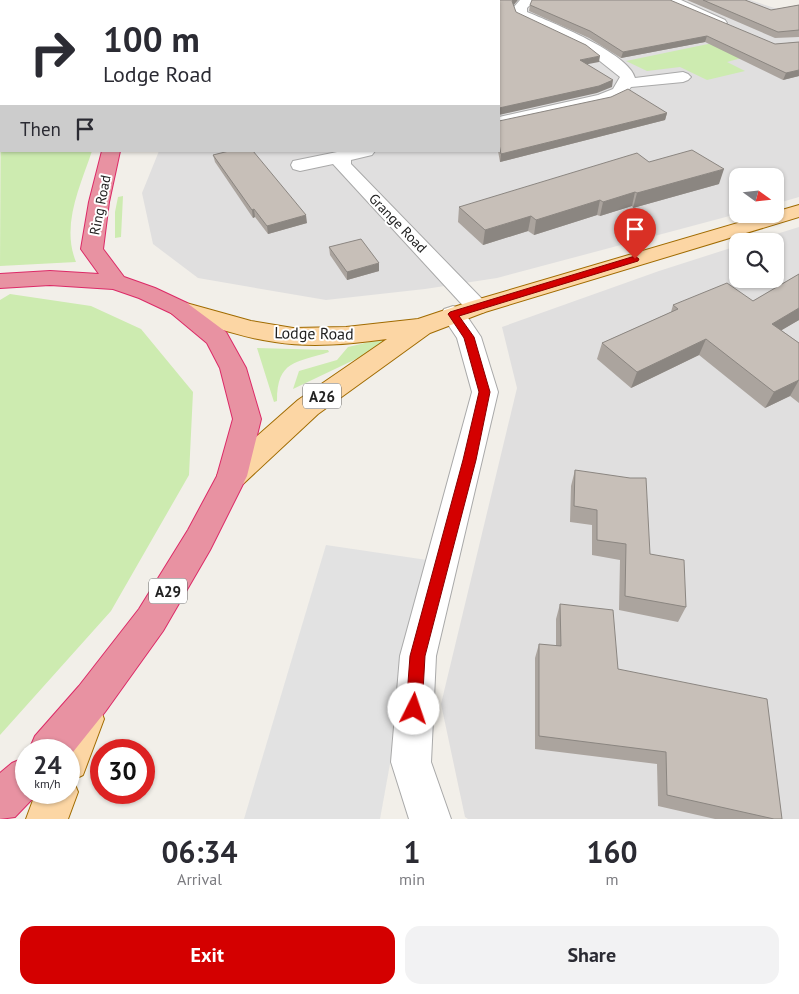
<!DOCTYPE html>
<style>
body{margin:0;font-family:"PT Sans",sans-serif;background:#f2f2f3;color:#2b2b33;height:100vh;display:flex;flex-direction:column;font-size:19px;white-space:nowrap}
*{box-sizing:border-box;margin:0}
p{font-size:16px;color:#7c7c81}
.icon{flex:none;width:28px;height:28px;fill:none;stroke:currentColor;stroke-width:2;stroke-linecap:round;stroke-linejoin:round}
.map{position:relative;height:819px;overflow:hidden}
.panel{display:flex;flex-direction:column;background:#fff;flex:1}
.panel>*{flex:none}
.hud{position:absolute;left:0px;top:0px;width:500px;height:152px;box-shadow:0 1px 4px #0004;background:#fff;color:#2b2b33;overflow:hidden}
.needle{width:32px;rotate:105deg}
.tools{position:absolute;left:729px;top:168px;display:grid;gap:10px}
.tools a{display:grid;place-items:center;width:55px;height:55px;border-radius:10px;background:#fff;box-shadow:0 1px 4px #0004;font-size:25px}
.speed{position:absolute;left:15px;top:739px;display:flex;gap:10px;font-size:25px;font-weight:700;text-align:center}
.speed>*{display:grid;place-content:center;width:65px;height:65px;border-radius:50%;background:#fff;box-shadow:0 1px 4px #0004;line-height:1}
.speed small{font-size:12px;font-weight:400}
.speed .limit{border:8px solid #d22;background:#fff;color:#111}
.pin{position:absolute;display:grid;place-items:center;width:42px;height:42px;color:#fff;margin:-51px -21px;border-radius:50% 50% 50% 0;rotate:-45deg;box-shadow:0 0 5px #0007}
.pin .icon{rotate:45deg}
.me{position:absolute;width:55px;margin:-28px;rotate:4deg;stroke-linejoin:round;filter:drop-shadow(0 0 4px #0008)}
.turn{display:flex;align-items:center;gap:18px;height:105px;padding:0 20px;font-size:22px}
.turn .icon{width:65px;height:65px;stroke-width:2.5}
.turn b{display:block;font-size:35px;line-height:42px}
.then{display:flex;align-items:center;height:48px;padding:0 20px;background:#0003;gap:10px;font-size:19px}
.eta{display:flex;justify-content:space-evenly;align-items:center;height:85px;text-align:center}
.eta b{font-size:30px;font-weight:700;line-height:35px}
.button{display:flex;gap:10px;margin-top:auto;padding:10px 20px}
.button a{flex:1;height:58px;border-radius:15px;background:#d40000;color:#fff;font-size:20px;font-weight:700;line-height:58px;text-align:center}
.button a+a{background:#f2f2f3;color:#2b2b33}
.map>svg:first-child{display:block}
.residential{fill:#e0dfdf}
.grass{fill:#cdebb0}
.parking{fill:#e2e2e2}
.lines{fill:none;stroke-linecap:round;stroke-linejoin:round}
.minor-casing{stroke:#a9a9a9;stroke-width:2}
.major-casing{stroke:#a06b00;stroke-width:2}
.highway-casing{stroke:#dc2a67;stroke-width:2}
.minor{fill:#fff;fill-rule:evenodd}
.major{fill:#fcd6a4;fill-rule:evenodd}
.highway{fill:#e892a2;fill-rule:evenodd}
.wall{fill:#aba49e}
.shaded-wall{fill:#8b8681}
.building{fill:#c7bfb8;stroke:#8b8681}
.route{fill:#d40000;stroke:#8a0000}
.labels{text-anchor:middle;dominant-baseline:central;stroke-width:4;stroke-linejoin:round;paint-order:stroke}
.far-street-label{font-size:14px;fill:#222;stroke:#fff}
.shield{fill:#fff;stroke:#646464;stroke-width:1}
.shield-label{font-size:15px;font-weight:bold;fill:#222}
.street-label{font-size:16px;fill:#222;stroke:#fff}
</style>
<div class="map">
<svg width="799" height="819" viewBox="0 0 799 819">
<rect width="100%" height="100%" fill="#f2efe9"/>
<!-- residential -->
<path class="residential" d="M419,0h331l34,11 15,-4v190l-24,7v-28h-37l-1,38 -240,64 -72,11 -99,11 -128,-22 -45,-34 -11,-51 17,-42h340v-150h-84z
M799,227v592h-331l-3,-2 -24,-113 76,-316 -15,-61 157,-56 78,-25 1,33h37v-38h-21z"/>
<!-- grass -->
<path class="grass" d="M737,38l19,16 -29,8 18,9 -38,9 -27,-13 -33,4 -21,-10z
M1,72v79h91c-12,36 -31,74 -16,111l-76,4z
M123,196l-2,41 -6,1v-26l3,-15z
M10,294l81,12 50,23 52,63 -4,83 -78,136 -111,124v-435z
M395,336l3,3 -105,50 6,-18 38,-11 11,-13z
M257,348l71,2 1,2c-33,11 -52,8 -52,49l-3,1z"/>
<!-- parking -->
<path class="parking" d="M326,545l101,15 -47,259h-136z"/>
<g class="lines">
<!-- minor casing -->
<g class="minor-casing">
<path id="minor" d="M520,0h15l-8,8v4c24,10 102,41 108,66l48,-6 5,2 3,3 -3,3 -5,2 -52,5 -6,8 -16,7 -110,25v-10l99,-22 15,-6 7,-12 -34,-27 -70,-33 -3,-9z
M665,0h16l44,20 2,3 -7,4 -5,-1 -49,-23z
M342,151h33l-3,4 -21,5v4l134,138 4,5 -4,5 -8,2 -8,-2 -136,-148 -33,7 -7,-2 -2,-4 2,-4z
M453,306l9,3 19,28 17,55 -62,264 -5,106 20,57h-42l-18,-57 9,-106 72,-264 -15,-54 -16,-24 3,-5z"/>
</g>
<!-- major casing -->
<g class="major-casing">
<path id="major" d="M799,205v12l-314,95 -55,21 -112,81 -75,70 -11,4 -11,-4 -4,-8 4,-8 77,-68 89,-61c-37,5 -75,9 -112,3 -36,-5 -70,-18 -104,-29l-4,-5 4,-5 8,-2 72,20 42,7 53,-1 72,-8 51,-17 299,-88h7v-2z
M85,700l14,5 5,14 -21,56 -10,5 5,12 -10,27h-42l10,-27h33v-42h-16l18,-45z"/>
</g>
<!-- highway casing -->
<g class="highway-casing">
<path id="highway" d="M1,59v10l-1,1v-10z
M102,151h18l-11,51 -6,47 21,28 31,11 32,15 39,29 20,36 15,51 -14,57 -37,74 -47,81 -58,81 -36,45v-7h-40l6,-14 44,-50 60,-77 49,-79 29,-54 16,-57 -13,-51 -13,-25 -36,-30 -32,-15 -26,-9 -63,-4 -50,3v-14l50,-3 49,3 -18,-25 8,-47z
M26,757v35h13l-24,25 -15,2v-46l12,-10z"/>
</g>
<!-- minor -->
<use href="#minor" class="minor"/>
<!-- major -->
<use href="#major" class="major"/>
<!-- highway -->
<use href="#highway" class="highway"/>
</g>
<!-- wall -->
<path class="wall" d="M687,0h58l26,10 28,-5v32l-24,1z
M530,5l245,39 24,-2v34l-16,4 -78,-38 -84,16 -32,-20 -60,-27z
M667,113l-2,7 -165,42 -2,-11h1v-30z
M213,155l94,68 -39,11 -13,-17 -2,1 -38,-56z
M649,162l70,22 -86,24 -1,-2 -32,10 -3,-1 -63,20 -6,-4 -45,14 -25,-23 1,-15z
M329,247l50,24 -32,9 -17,-25z
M799,274v46l-18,10 18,13v60l-9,-7 -25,12 -66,-53 -68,33 -34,-29 5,-16 69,-31 2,-7 80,-4z
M575,470l75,84 36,53 -8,15 -59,-12 1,-50 -28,-5v-30l-22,-3 1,-36z
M560,604l58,65 164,150h-67l-57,-13 -1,-42 -122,-15v-91l4,-14 17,2v-27z"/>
<!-- shaded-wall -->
<path class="shaded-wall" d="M513,0h5l-6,7v-6z
M707,36l-2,6 -84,16 2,-6z
M600,56l-1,6 -21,4 2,-6z
M799,70v6l-16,4 3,-7z
M613,80l-1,7 -15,6 -98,22v-7z
M667,113l-2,7 -165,42 1,-8z
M724,169l-5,15 -86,24 4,-15z
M635,192l-3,14 -32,10 3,-14z
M600,200l-3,15 -63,20 2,-15z
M254,209l1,8 -2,1 -1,-8z
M306,215l1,8 -39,11 -1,-8z
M531,216l-3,15 -45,14 2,-15z
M379,263v8l-32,9v-8z
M799,308v12l-34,20 7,-16z
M706,339l-7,16 -68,33 6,-16z
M799,380l-9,16 -25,12 9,-16z"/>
<!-- building -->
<path class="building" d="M426,0h87l-1,1 4,11 70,33 14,11 -20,4 33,20 -14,6 -100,22v10v-117h-80z
M532,0h138l105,44 24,-2v28l-13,3 -79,-37 -84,16 -33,-21 -60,-26z
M703,0h42l26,10 28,-5v25l-21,2z
M628,89l39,24 -166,41 -2,-10v-23l112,-24z
M692,150l32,19 -87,24 -2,-1 -32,10 -3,-2 -64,20 -5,-4 -46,14 -26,-23 178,-54 12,9z
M229,151h24l53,64 -39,11 -13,-17 -2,1 -39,-55z
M361,239l18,24 -32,9 -18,-25z
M799,274v34l-27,16 27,19v37l-25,12 -68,-53 -69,33 -35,-29 76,-34 -5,-4 54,-22 26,18z
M575,470l55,8h16l4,76 34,6 2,47 -61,-11 1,-52 -29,-4v-30l-23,-4z
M560,604l53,6 5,59 149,30 15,120h-8l-107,-24 -1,-43 -127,-16v-92l22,2z"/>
<!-- route -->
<path class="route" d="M635,256l4,3 -1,2 -179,55 15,21 16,55 -14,68 -51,196 -3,53 -2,5 -6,3 -5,-3 -3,-5 4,-53 53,-196 16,-68 -15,-54 -16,-24 2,-2z"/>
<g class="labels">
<!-- far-street labels -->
<g class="far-street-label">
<text transform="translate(100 205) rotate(-79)">Ring Road</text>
<text transform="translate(398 223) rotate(46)">Grange Road</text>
</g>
<!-- shield labels -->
<g class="shield">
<rect x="303" y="383.5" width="38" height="25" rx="4"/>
<rect x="149" y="578.5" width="38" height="25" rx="4"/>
</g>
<g class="shield-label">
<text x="322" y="396">A26</text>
<text x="168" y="591">A29</text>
</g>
<!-- street labels -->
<g class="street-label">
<text transform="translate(314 333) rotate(1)">Lodge Road</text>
</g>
</g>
</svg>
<div class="tools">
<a><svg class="needle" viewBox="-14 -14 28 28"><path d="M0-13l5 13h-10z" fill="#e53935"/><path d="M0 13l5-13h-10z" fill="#7c7c81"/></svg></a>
<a><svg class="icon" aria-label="search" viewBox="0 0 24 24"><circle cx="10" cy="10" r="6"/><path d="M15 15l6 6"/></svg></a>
</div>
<div class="speed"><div>24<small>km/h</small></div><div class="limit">30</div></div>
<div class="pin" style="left:635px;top:259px;background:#d93025"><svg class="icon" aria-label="arrive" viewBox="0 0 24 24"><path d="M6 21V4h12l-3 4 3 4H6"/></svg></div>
<svg class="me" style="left:414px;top:709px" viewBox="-20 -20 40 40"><circle r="19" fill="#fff"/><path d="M0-13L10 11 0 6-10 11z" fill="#d40000"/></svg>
<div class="hud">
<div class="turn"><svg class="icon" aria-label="right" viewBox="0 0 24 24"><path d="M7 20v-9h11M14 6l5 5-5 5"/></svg><div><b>100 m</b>Lodge Road</div></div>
<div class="then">Then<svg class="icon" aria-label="arrive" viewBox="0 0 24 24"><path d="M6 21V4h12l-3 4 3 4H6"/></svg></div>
</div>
</div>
<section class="panel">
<div class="eta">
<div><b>06:34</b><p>Arrival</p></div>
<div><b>1</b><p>min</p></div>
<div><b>160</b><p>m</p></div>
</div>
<div class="button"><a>Exit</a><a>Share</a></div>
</section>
